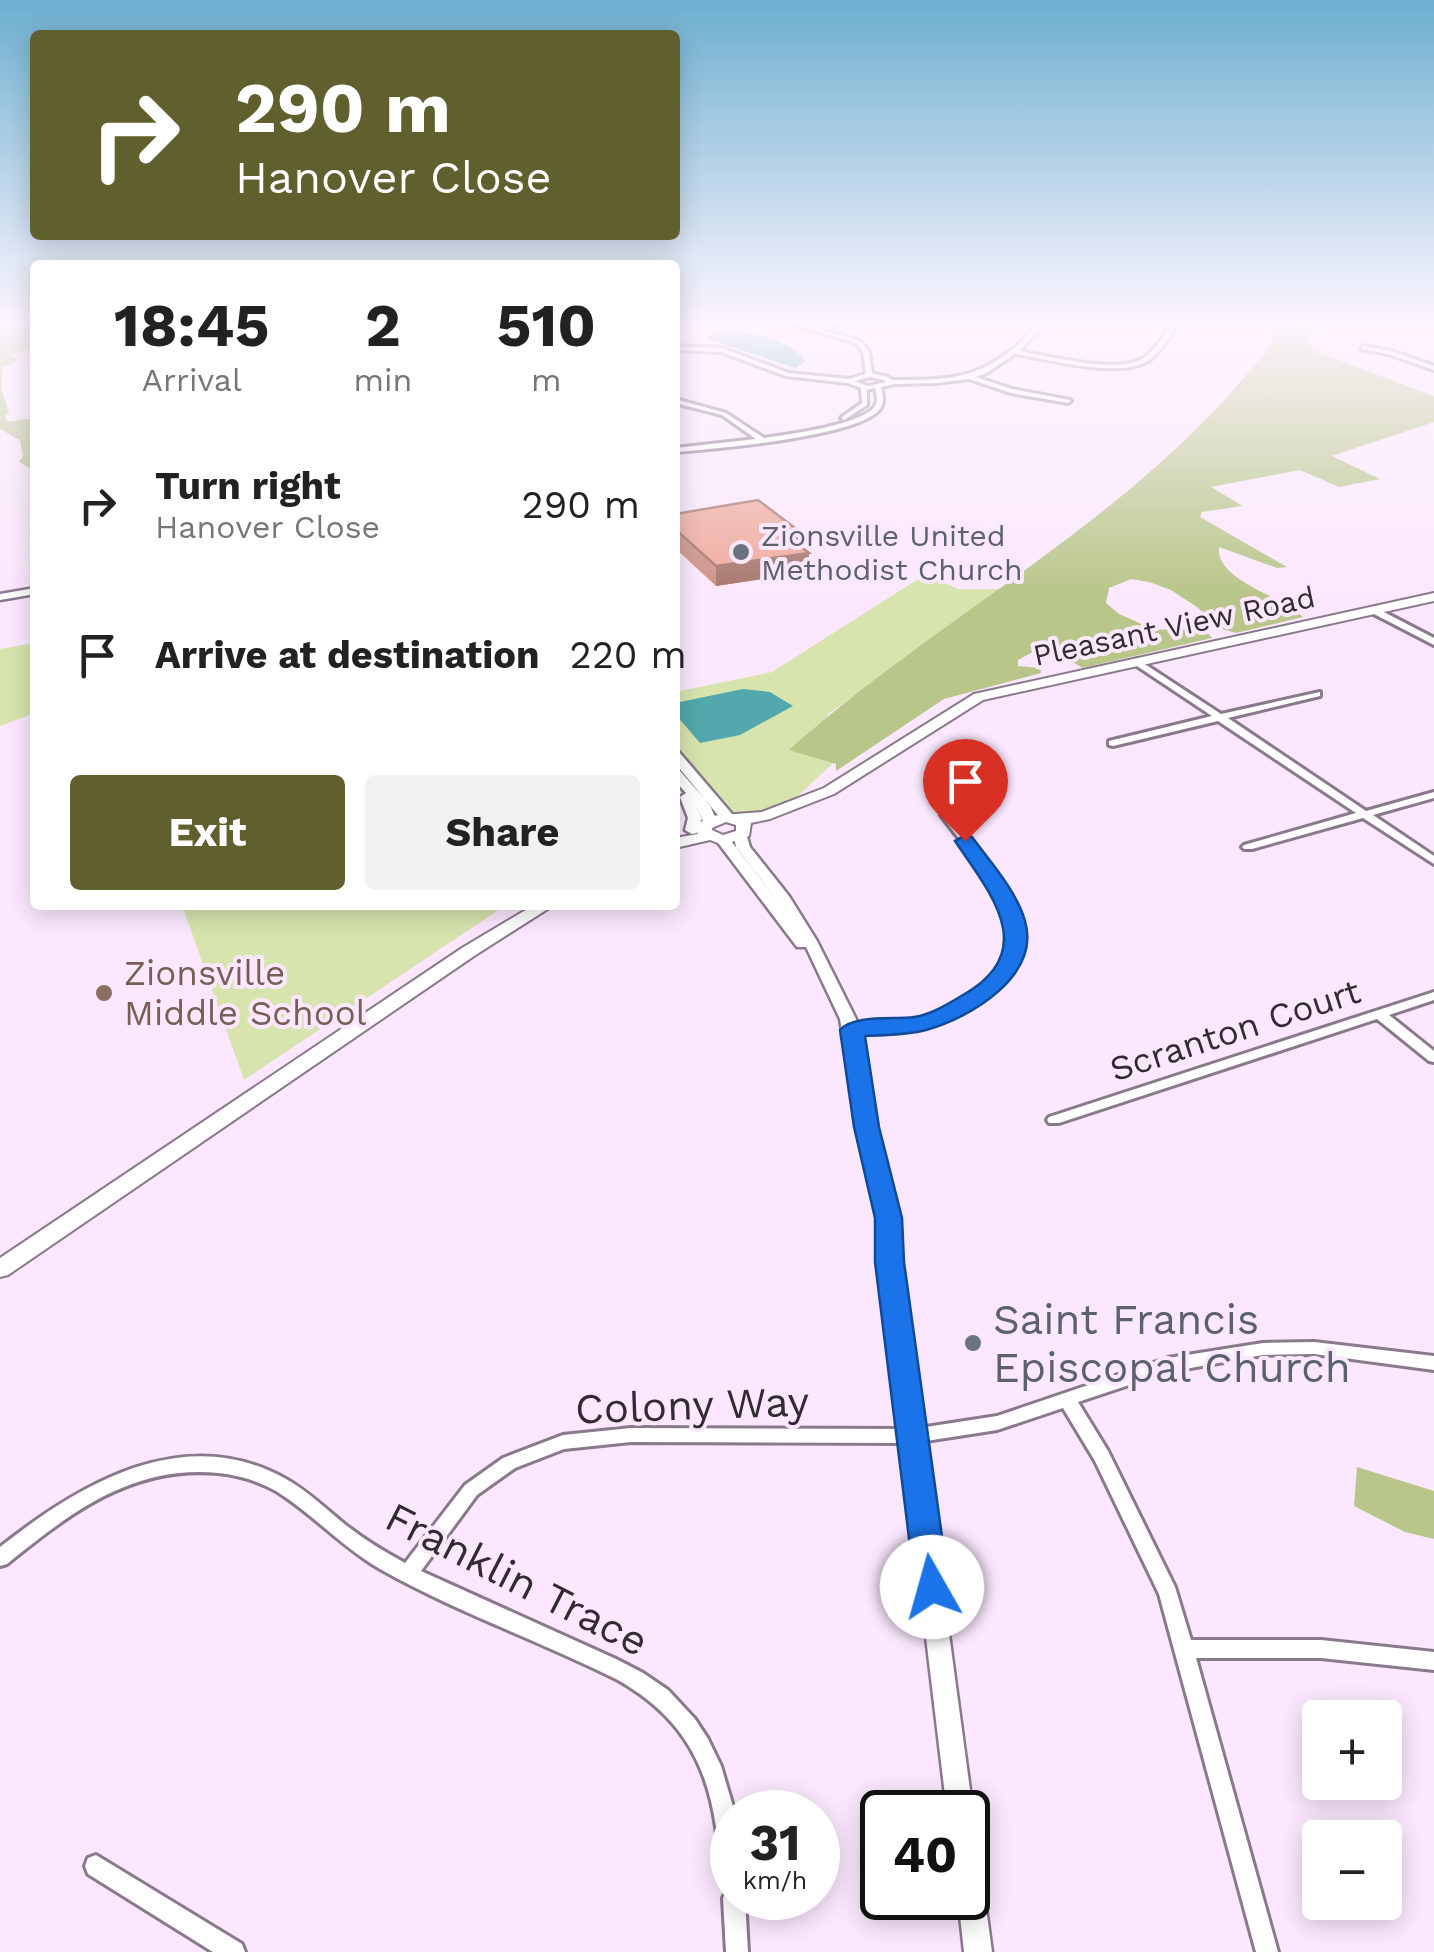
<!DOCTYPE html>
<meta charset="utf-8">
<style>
body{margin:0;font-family:"Work Sans",sans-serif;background:#f2f2f2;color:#222;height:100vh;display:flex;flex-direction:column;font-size:38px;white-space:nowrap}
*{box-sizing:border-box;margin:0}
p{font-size:32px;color:#767676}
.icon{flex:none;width:55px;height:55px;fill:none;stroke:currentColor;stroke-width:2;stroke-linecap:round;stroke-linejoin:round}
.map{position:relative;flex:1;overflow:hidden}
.side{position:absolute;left:30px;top:260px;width:650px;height:650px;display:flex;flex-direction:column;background:#fff;border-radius:10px;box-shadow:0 5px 25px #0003}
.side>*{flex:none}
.top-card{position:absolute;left:30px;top:30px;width:650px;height:210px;border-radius:10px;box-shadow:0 5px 25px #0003;background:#5f602e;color:#fff;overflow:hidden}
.buttons{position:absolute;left:1302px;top:1700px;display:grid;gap:20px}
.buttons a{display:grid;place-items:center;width:100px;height:100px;border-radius:10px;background:#fff;box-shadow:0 5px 25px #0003;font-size:50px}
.speed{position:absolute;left:710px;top:1790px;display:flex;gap:20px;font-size:50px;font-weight:700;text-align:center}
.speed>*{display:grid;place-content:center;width:130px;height:130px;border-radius:50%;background:#fff;box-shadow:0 5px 25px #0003;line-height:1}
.speed small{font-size:25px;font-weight:400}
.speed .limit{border:5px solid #111;border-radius:15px;background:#fff;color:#111}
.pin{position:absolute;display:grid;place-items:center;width:85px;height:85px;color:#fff;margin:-102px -42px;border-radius:50% 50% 50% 0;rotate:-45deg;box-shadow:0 0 10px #0007}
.pin .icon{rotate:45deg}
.me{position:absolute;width:110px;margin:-55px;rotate:353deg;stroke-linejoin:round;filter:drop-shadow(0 0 8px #0008)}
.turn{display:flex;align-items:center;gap:35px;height:210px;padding:0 40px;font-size:45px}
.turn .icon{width:130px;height:130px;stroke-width:2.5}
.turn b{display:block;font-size:70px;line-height:85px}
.eta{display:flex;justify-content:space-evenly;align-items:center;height:170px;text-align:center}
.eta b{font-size:60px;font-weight:700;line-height:70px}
.button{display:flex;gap:20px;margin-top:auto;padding:20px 40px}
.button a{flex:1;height:115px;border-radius:10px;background:#5f602e;color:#fff;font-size:40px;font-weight:700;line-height:115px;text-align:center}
.button a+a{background:#f2f2f2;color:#222}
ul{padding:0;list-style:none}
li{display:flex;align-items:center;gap:30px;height:150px;padding:0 40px}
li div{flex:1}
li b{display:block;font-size:38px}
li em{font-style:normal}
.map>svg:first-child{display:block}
.green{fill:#d7e4ae}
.forest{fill:#b8c689}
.water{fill:#52a8ac}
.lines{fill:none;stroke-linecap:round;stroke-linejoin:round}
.minor-casing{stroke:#8a788c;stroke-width:6}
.tertiary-casing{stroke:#8a788c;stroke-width:5}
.secondary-casing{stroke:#8a788c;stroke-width:4}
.minor{fill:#fff;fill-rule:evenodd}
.tertiary{fill:#fff;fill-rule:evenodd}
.secondary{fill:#fff;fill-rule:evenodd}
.wall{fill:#cd9286}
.shaded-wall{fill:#a7776d}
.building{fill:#eeaa9c;stroke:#a7776d;stroke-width:2.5}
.route{fill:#1a73e8;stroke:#114b97;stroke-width:2.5}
.worship-dot{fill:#6b7280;stroke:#fbe8fe;stroke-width:4}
.education-dot{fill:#8d6e63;stroke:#fbe8fe;stroke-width:4}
.labels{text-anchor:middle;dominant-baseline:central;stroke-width:8;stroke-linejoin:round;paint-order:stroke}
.far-worship-label{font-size:30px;fill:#5b616d;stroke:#fbe8fe;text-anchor:start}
.far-street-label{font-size:30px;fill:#332b34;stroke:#fbe8fe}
.education-label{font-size:35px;fill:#785e54;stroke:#fbe8fe;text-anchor:start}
.street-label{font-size:35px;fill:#332b34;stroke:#fbe8fe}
.near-worship-label{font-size:42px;fill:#5b616d;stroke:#fbe8fe;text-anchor:start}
.near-street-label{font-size:42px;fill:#332b34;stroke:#fbe8fe}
</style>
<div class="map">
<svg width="1434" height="1952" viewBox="0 0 1434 1952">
<rect width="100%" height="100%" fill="#fbe8fe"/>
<!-- green -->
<path class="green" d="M926,574l32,15h46l-177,126 19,36 -59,55 -45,11 -23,-12 -44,-57v-56l97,-20z
M35,643v70l-35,13v-77z
M182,905h324l-262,175z"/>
<!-- forest -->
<path class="forest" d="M1276,322h44l-12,19 6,10 120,45v26l-102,34 48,23 -41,8 -39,-17 -89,17 32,19 -41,6 -2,5 87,50 -10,1 -58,-21c-4,34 64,49 84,70l-67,16 -17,-5 -22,-21 -26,-17 -22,-8 -18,-3 -22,9 -3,15 13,11 36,16 48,-3 9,11 -129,30 -39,-22 -26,14v6l22,2 1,5 -97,26 -108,72v-7l-47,-14c159,-142 355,-235 485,-410l-5,-3z
M0,328h35v20l-25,7 9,5 -17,8 -1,20 8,25 -4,3 2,6 28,-4v53l-16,-9 4,-6 -3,-16 -20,-11z
M1357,1467l77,24v48l-29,-7 -51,-26z"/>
<!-- water -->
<path class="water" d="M726,330c27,4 65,8 79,31l-9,7 -89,-29 1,-4z
M743,689l27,3 23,14 -53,29 -40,8 -24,-28 -1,-12z"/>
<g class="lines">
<!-- minor casing -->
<g class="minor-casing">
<path id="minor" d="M784,322h10l66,19 9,11 3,21 16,4 4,3c65,0 91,-1 140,-48l-2,-10h6l2,10 -19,19c29,5 95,22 121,9 12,-6 20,-19 28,-29l-5,-9h6l5,9c-8,10 -15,23 -26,30 -29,18 -100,-2 -133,-7l-27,18 -12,5 36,12 58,11 1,1 -3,2 -57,-10 -42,-14 -33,4 -42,1 -13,3c2,8 4,15 -1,22 -21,28 -168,40 -205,43v-4l81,-9 -34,-24 -47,-12v-4l51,14 38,25c21,-3 105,-14 112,-34 2,-5 0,-11 -1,-16l-8,2v15l-23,15 -3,-2 1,-1 20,-14 -1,-15 -13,-5 -62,-7 -65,-24 -46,-2v-4l47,2 67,25 60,6 17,-5 -3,-22 -7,-9zM870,377l14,3 2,2 -18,4 -13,-5z
M854,322h9l-28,10 -5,-1z
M1363,346l28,5 43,15v4l-46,-16 -27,-5z
M1372,609h6l56,29v7l-62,-32z
M1137,659l84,55 99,-22v4l-92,22 138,93 68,-19v6l-61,17 61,41v8l-71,-46 -111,31h-8l-2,-2 2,-2 112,-32 -138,-92 -105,25 -4,-1v-4l103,-25 -78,-52v-4z
M946,812l4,1c23,31 63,71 71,110 16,81 -113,118 -174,110l-2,-3 7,-4c21,-1 42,-1 62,-5 45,-10 109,-47 94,-102 -11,-39 -44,-72 -67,-104z
M1434,992v8l-45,15 45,36v11l-5,-1 -52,-42 -318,104h-10l-2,-3 2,-3z
M1314,1342l120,14v14l-120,-16 -51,1 -95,17 -90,30 30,49 67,136 16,53h130l113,12v18l-113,-12h-125l82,294h-22l-97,-358 -64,-133 -32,-53 -66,22 -84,13 -282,-1 -67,7 -49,19 -38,27 -56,76 195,88 27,14 25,17 27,29 13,20 13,27 13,44 1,2h-3v86h13l3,54h-22l-3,-54 4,-8 -3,-1c-7,-19 -5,-42 -8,-62 -10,-69 -39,-114 -100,-148 -78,-39 -160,-67 -236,-110 -38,-22 -67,-55 -104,-78 -18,-10 -37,-16 -58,-18 -86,-8 -148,40 -211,91l-7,2v-19c81,-64 184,-125 286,-68 23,13 41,31 61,47 18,14 38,26 58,37l60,-78 38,-27 60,-23 68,-7 282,1 84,-13 171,-58 95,-15z
M96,1855l146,89 3,8h-32l-125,-78 -3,-8 3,-8z"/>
</g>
<!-- tertiary casing -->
<g class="tertiary-casing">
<path id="tertiary" d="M35,588v6l-35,6v-6z
M675,751l4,1 53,62 2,3 -2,3h-10l-47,-57z
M675,769l4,1 31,35 6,15 -7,4 -5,-1 -8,-17 6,12 -5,15 -5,1 -7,-4 3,-12 -8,-21 6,-4 -11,-12z
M741,832l5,1 4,14 39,49 28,45 39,78 18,108 24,92 1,43 74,550 -5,10v-10h-21l-66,-550 -1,-43 -22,-92 -18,-108 -34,-72h-9l-81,-107 2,-3h10l57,74 -49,-64 -2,-11z
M968,1857l9,4 4,9 11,82h-28l-6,-54h10z"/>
</g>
<!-- secondary casing -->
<g class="secondary-casing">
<path id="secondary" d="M1434,593v8l-451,99 -149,94 -64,25 -19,4 -2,13 -26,9 -13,-5 -35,8v-10l23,-4 -2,-8 13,-10 53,-4 62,-24 150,-94zM726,822l10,3v6l-13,4 -11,-5v-2z
M534,905h20l-80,51 -466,319 -8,2v-19l462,-310z"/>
</g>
<!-- minor -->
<use href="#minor" class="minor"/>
<!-- tertiary -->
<use href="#tertiary" class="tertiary"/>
<!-- secondary -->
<use href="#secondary" class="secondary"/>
</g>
<!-- wall -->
<path class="wall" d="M675,514l134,39v19l-93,14 -41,-38z"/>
<!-- shaded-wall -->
<path class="shaded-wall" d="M799,531l-1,19 -13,-16z
M809,553v19l-93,14v-20z"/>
<!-- building -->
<path class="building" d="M758,500l41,31 -14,3 24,19 -93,13 -41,-37v-15z"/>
<!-- sky -->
<linearGradient id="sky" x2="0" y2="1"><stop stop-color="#6cafd0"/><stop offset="0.54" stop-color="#fdf5ff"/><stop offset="1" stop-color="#fdf5ff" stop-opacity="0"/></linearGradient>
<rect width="1434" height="595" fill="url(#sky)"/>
<!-- route -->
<path class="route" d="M965,835l7,2c19,26 44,53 53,84 16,55 -55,97 -99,109 -19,5 -41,5 -61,6l14,91 23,91 2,44 45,325 -5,11 -12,4 -12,-4 -5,-11 -40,-325v-44l-21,-91 -14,-97c14,-16 54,-10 74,-13 18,-3 34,-13 49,-22 78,-44 27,-102 -8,-154z"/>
<!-- markers -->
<g class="worship-dot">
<circle cx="741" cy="552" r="10"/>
<circle cx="973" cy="1343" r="10"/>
</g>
<circle class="education-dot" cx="104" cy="993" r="10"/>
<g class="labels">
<!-- far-worship labels -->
<g class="far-worship-label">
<text x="761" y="535">Zionsville United<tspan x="761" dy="34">Methodist Church</tspan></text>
</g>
<!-- far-street labels -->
<g class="far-street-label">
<text transform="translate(1174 626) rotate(-12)">Pleasant View Road</text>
</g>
<!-- education labels -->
<g class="education-label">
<text x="124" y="973">Zionsville<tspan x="124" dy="40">Middle School</tspan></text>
</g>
<!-- street labels -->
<g class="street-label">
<text transform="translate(1235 1030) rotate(-18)">Scranton Court</text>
</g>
<!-- near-worship labels -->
<g class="near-worship-label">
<text x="993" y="1319">Saint Francis<tspan x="993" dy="48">Episcopal Church</tspan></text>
</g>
<!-- near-street labels -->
<g class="near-street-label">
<text transform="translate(692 1405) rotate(-2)">Colony Way</text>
<text transform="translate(517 1579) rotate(27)">Franklin Trace</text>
</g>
</g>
</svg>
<div class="buttons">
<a>+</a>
<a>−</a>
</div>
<div class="speed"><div>31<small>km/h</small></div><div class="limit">40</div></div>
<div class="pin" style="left:965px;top:841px;background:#d93025"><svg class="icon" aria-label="arrive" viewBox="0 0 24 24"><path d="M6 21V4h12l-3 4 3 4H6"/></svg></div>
<svg class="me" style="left:932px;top:1587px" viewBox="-20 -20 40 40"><circle r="19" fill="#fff"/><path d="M0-13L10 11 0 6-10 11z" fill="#1a73e8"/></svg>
<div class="top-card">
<div class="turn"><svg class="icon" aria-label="right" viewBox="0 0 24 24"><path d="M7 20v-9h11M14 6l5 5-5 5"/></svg><div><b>290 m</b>Hanover Close</div></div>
</div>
<section class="side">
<div class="eta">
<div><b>18:45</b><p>Arrival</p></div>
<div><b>2</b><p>min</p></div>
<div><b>510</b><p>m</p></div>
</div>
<ul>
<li><svg class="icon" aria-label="right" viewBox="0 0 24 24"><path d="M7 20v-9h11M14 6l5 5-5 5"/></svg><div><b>Turn right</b><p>Hanover Close</p></div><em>290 m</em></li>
<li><svg class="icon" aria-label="arrive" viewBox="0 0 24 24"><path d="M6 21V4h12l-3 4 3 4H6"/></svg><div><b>Arrive at destination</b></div><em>220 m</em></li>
</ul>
<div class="button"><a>Exit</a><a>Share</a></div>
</section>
</div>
